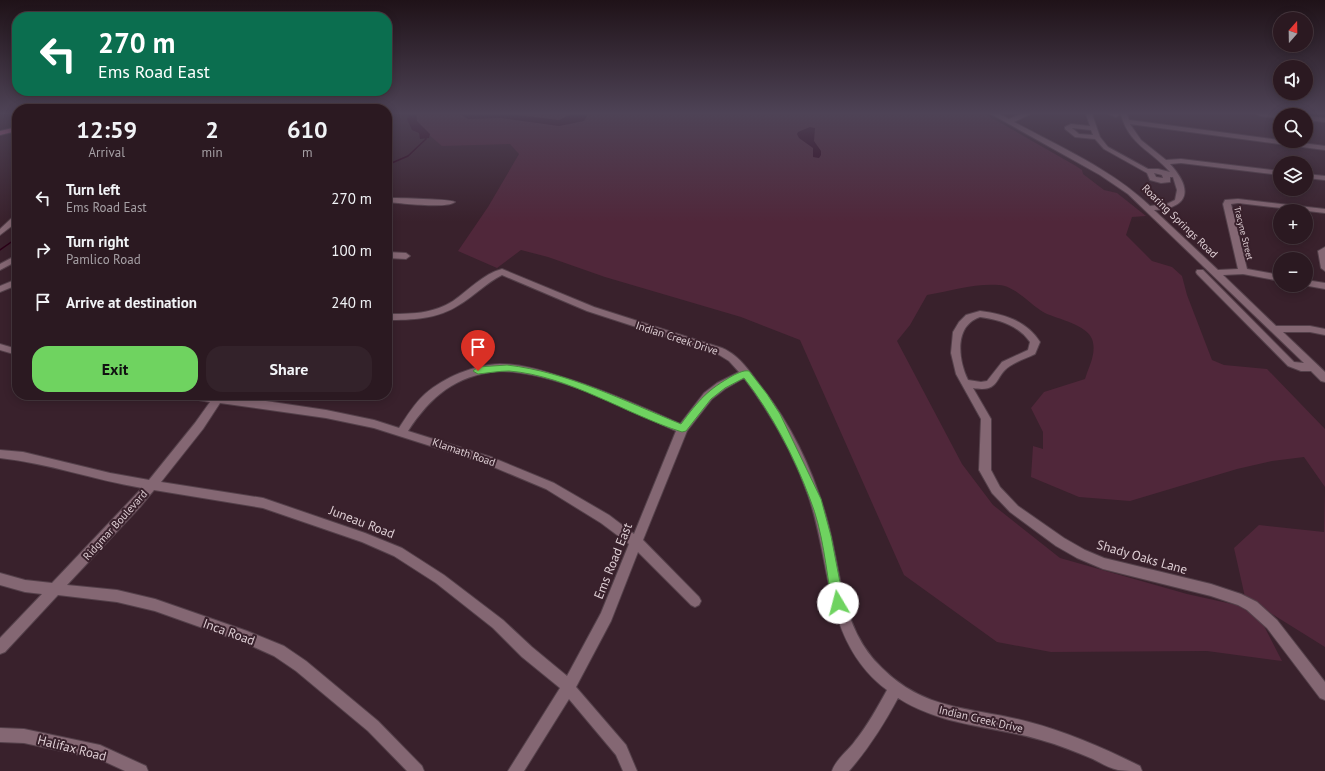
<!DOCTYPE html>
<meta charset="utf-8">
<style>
body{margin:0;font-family:"PT Sans",sans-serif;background:#33222a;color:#f1f3f6;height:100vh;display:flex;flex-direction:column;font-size:15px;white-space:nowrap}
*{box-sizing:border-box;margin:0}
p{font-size:13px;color:#a6a0a5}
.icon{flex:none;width:22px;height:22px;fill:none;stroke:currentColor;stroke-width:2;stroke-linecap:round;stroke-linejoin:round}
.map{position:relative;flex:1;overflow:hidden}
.panel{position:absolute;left:12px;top:104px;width:380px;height:296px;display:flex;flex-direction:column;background:#2b1921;border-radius:16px;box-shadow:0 2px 10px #0003,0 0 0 1px #47383f}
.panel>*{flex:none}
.top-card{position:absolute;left:12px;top:12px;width:380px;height:84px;border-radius:16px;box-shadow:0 2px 10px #0003,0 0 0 1px #47383f;background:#0b6e4f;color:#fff;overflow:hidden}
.needle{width:26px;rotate:20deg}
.fabs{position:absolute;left:1273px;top:12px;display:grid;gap:8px}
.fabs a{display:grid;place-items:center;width:40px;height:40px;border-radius:50%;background:#2b1921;box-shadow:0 2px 10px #0003,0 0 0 1px #47383f;font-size:20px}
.pin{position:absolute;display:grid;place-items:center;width:34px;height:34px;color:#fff;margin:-41px -17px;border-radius:50% 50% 50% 0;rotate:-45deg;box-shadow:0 0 4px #0007}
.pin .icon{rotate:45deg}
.me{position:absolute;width:44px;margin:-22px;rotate:352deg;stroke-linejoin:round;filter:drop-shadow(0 0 3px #0008)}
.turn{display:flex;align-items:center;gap:14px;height:84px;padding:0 20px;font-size:18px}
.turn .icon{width:52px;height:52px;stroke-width:2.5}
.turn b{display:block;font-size:28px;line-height:34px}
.eta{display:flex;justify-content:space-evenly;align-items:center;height:68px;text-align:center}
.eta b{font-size:24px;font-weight:700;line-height:28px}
.primary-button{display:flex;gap:8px;margin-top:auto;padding:8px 20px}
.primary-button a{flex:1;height:46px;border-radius:16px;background:#6fd360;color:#111;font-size:16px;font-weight:700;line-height:46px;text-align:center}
.primary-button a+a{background:#33222a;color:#f1f3f6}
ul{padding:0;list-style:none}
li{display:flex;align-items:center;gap:12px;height:52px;padding:0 20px}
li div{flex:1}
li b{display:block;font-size:15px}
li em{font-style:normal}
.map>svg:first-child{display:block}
.green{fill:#50273a}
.water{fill:#2b0018}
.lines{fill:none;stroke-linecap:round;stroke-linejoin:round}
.stream{stroke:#2b0018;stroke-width:1.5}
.minor-casing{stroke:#54404a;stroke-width:2}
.major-casing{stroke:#54404a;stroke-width:2}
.minor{fill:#846773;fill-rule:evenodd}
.major{fill:#b06087;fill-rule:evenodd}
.route{fill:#6fd360;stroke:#48893e}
.labels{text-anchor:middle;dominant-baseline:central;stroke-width:4;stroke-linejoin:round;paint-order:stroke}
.far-street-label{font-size:9px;fill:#deced4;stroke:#39212c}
.street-label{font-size:11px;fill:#deced4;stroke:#39212c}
.near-street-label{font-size:13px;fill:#deced4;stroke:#39212c}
</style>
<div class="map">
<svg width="1325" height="771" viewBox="0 0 1325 771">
<rect width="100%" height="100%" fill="#39212c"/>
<!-- green -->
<path class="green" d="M417,114h568l91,52 6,4 1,4 21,16 13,3 29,23 -14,1 -6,18 26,26 20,6 10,9 5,19 25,65 12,5 43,4 58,60v58l-21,-30 -32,4 -35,8 -107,32 -51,-4 -48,-20 2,-31 10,3v-17l-12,-24 13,-16 41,-13c4,-13 12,-26 7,-40 -5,-14 -34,-20 -47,-26 -14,-7 -29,-27 -46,-28 -23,-2 -49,6 -72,10l-17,30 -13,16 65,123 31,41 67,53 127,36 54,12 22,18 19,37 -75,-10 -156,1 -54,-10 -93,-67 -104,-235 -59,-23 -136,-40 -57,-20 -27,-7 -24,18 -39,-17 30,-44 31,-53 -9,-10 -68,2 -26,-22z
M1325,490v157l-80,-50 -11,-49 25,-23 65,7z"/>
<!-- water -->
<path class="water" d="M408,114h8l1,7 13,13 -1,4 -9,1 -1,-6 -7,-3 -5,-11z
M460,114h50l49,6 12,-6h17l-4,7 -25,5 -58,-8 -33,1z
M810,127l5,1 -1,13 7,10v4l-2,3 -6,-1v-9l-14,-10 -2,-4 1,-2z"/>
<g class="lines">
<!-- stream -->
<path class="stream" d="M387,165l21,-9 18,-17 -1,-3
M0,250l17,-12"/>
<!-- minor casing -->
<g class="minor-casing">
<path id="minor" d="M991,114h8l10,5 12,-5h9l-16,8c46,25 97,47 136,84l17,-2 8,-4 2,-10 -4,-13h-3v5l-9,1 -11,-3 -3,-7 -43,-24 -9,-10 -20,-2 -10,-8v-2l6,-3 19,2 -4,-12h6l8,23 8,10 40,22h10l12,3c-18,-21 -42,-28 -49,-58h6l2,6 196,26v4l-195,-26 11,16 25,20 15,-1 99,12v4l-99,-12 -11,1c22,24 21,44 -16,46l64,60 20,-1 -15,-65 2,-4 13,-1 87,10v4l-87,-10 -7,1 16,65 33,6v6l-37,-7 -20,1 53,51h34l15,3v6l-15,-3h-27l42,40v10l-4,-1 -10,-10h-10l-13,-5 -91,-92 -1,-2 1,-2h6l91,92 10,1 -176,-169 -28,-19zM1072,128l19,2 2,5 -14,-1zM1154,173l8,2 1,3 -7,-1z
M1109,114h10v1l-3,2z
M1257,114h23l3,1h-3v3l-20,-2z
M1306,116l19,2v4l-19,-2z
M14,167h3v5l-4,-2z
M1306,174l19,2v4l-19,-2z
M387,198c10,0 65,1 68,4 -8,7 -55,1 -68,0z
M14,216h3v6l-17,13v-6z
M1325,247v24l-4,-3 -3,-17z
M387,252l19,1 4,3 -4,3 -19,-1z
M17,255v6l-17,9v-6z
M502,269l92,38 128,41c19,8 29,26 41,41 29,37 50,82 63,127 16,54 13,111 56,152 44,44 92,39 147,54 38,10 75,26 111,44l2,5c-7,0 -17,0 -24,-1 -9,-2 -17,-7 -25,-11 -17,-7 -34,-14 -52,-19 -48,-14 -100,-14 -143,-42 -14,26 -29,50 -49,73h-17c4,-12 16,-20 23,-30 13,-16 22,-33 32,-51 -64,-48 -55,-127 -79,-195 -15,-43 -37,-81 -64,-117l-19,11 -13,10 -25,32 -44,109 56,57 2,4 -2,4 -4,2 -4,-2 -53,-53 -27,69 -35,66 50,58 11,26h-14l-7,-16 -47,-56 -45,72h-16l52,-83 -38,-31 -29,-29 -57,-45 -42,-27 -32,-14 -99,-34 -109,-18 -14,17 -73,78 50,5 38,9 92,32 37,15 22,15 72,60 44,45 2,5h-17l-39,-40 -72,-60 -22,-15 -29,-13 -90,-32 -38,-9 -59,-7 -53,57 -5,2v-16l42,-44 -17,-2 -25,-7v-12l25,7 27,3 90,-95c-48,-8 -94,-25 -142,-30v-8l23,2 87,21 39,7 46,-57 15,-21 -23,-4 -1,-3h39l101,15 48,10 25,8c8,-12 15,-24 26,-34 20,-17 48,-29 75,-30 21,0 41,6 62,13 40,12 79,29 118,47l24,-31 13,-10 22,-11 -10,-11 -13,-8 -129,-42 -85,-36c-16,8 -28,21 -43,30 -21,14 -47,15 -72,15v-6c23,0 46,0 66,-13 16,-11 30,-27 49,-32zM498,371c58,1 126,36 178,60l-42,103 -25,-19 -55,-32 -63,-26 -83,-26c23,-35 47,-55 90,-60zM220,403l106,15 48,10 110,35 62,26 55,34 28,21 -28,69 -34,63 -35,-29 -29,-27 -59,-45 -42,-27 -37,-15 -102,-35 -102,-16 42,-53z
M17,279v6l-17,7v-6z
M1306,280l19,3v6l-22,-4h3z
M980,311c24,3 47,10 60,31l-5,12c-8,4 -18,7 -25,12 -16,10 -9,27 -37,22l18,31v51l9,17 18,19 46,32 21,12 19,8 107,26 30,10 16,8 20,18 48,62v18l-5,-2 -53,-70 -20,-18 -9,-5 -27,-9 -108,-27 -26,-11 -21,-12 -46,-34 -18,-19 -13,-23 2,-51 -25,-45 -5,-21 2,-21 6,-10 7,-7zM980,317c20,3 38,8 50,25l-2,8 -26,12 -15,19 -6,1 -13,-2c-10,-21 -14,-54 12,-63z
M0,344l17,5v6l-17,-5z
M0,728l24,1 76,16 46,21 2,5h-23l-26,-12 -75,-16 -24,-1z"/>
</g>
<!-- major casing -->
<g class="major-casing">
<path id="major" d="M17,127v4l-17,4v-4z"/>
</g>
<!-- minor -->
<use href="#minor" class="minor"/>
<!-- major -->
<use href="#major" class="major"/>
</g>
<!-- sky -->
<linearGradient id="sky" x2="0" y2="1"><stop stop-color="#1f1218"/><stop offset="0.51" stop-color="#4e4356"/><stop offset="1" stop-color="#4e4356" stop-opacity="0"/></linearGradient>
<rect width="1325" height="222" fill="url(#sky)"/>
<!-- route -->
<path class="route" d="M507,365c61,7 117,36 174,59 18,-24 26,-34 53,-49 5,-2 9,-5 15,-4l18,23 13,20 41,85 10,37 13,67 -2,4 -4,2 -4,-2 -2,-4c-6,-34 -9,-72 -22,-104 -16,-43 -38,-85 -66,-121l-19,10 -14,11 -25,32 -4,1c-57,-18 -112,-56 -173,-61 -10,0 -21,2 -31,3l-5,-3 5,-4z"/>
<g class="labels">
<!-- far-street labels -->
<g class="far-street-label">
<text transform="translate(1244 233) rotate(76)">Tracyne Street</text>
</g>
<!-- street labels -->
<g class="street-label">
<text transform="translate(1180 221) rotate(44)">Roaring Springs Road</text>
<text transform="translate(677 338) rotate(18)">Indian Creek Drive</text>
<text transform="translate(464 452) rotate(19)">Klamath Road</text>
<text transform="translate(115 525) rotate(-48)">Ridgmar Boulevard</text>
<text transform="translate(981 719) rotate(13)">Indian Creek Drive</text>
</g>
<!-- near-street labels -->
<g class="near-street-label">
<text transform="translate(362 522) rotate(21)">Juneau Road</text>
<text transform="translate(1142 557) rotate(16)">Shady Oaks Lane</text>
<text transform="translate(613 561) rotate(-68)">Ems Road East</text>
<text transform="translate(229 632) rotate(20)">Inca Road</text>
<text transform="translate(72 748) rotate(14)">Halifax Road</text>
</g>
</g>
</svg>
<div class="fabs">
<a><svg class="needle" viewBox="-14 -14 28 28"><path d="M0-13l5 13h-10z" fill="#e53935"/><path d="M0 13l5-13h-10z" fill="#a6a0a5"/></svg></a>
<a><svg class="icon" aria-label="sound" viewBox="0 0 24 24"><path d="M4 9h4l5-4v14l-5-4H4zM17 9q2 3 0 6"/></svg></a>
<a><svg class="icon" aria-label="search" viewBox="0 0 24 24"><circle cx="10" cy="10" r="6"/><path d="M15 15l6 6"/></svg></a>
<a><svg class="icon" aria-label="layers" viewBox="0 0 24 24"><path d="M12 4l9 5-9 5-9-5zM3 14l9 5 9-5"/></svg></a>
<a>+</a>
<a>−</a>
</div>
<div class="pin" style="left:478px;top:371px;background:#d93025"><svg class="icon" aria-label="arrive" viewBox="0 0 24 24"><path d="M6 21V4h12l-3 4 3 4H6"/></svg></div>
<svg class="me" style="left:838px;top:603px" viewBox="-20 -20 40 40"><circle r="19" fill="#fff"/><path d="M0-13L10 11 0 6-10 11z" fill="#6fd360"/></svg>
<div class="top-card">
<div class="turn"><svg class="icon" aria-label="left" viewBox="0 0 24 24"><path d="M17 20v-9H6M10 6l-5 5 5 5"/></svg><div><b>270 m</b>Ems Road East</div></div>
</div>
<section class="panel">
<div class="eta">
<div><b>12:59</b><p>Arrival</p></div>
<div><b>2</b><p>min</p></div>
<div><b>610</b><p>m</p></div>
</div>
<ul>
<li><svg class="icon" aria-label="left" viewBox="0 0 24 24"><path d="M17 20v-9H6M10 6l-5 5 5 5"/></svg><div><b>Turn left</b><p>Ems Road East</p></div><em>270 m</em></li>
<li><svg class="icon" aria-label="right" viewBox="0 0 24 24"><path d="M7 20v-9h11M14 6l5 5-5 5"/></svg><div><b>Turn right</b><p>Pamlico Road</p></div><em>100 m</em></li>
<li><svg class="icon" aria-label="arrive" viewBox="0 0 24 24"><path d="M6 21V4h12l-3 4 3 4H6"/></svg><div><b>Arrive at destination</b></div><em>240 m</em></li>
</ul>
<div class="primary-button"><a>Exit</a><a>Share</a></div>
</section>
</div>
